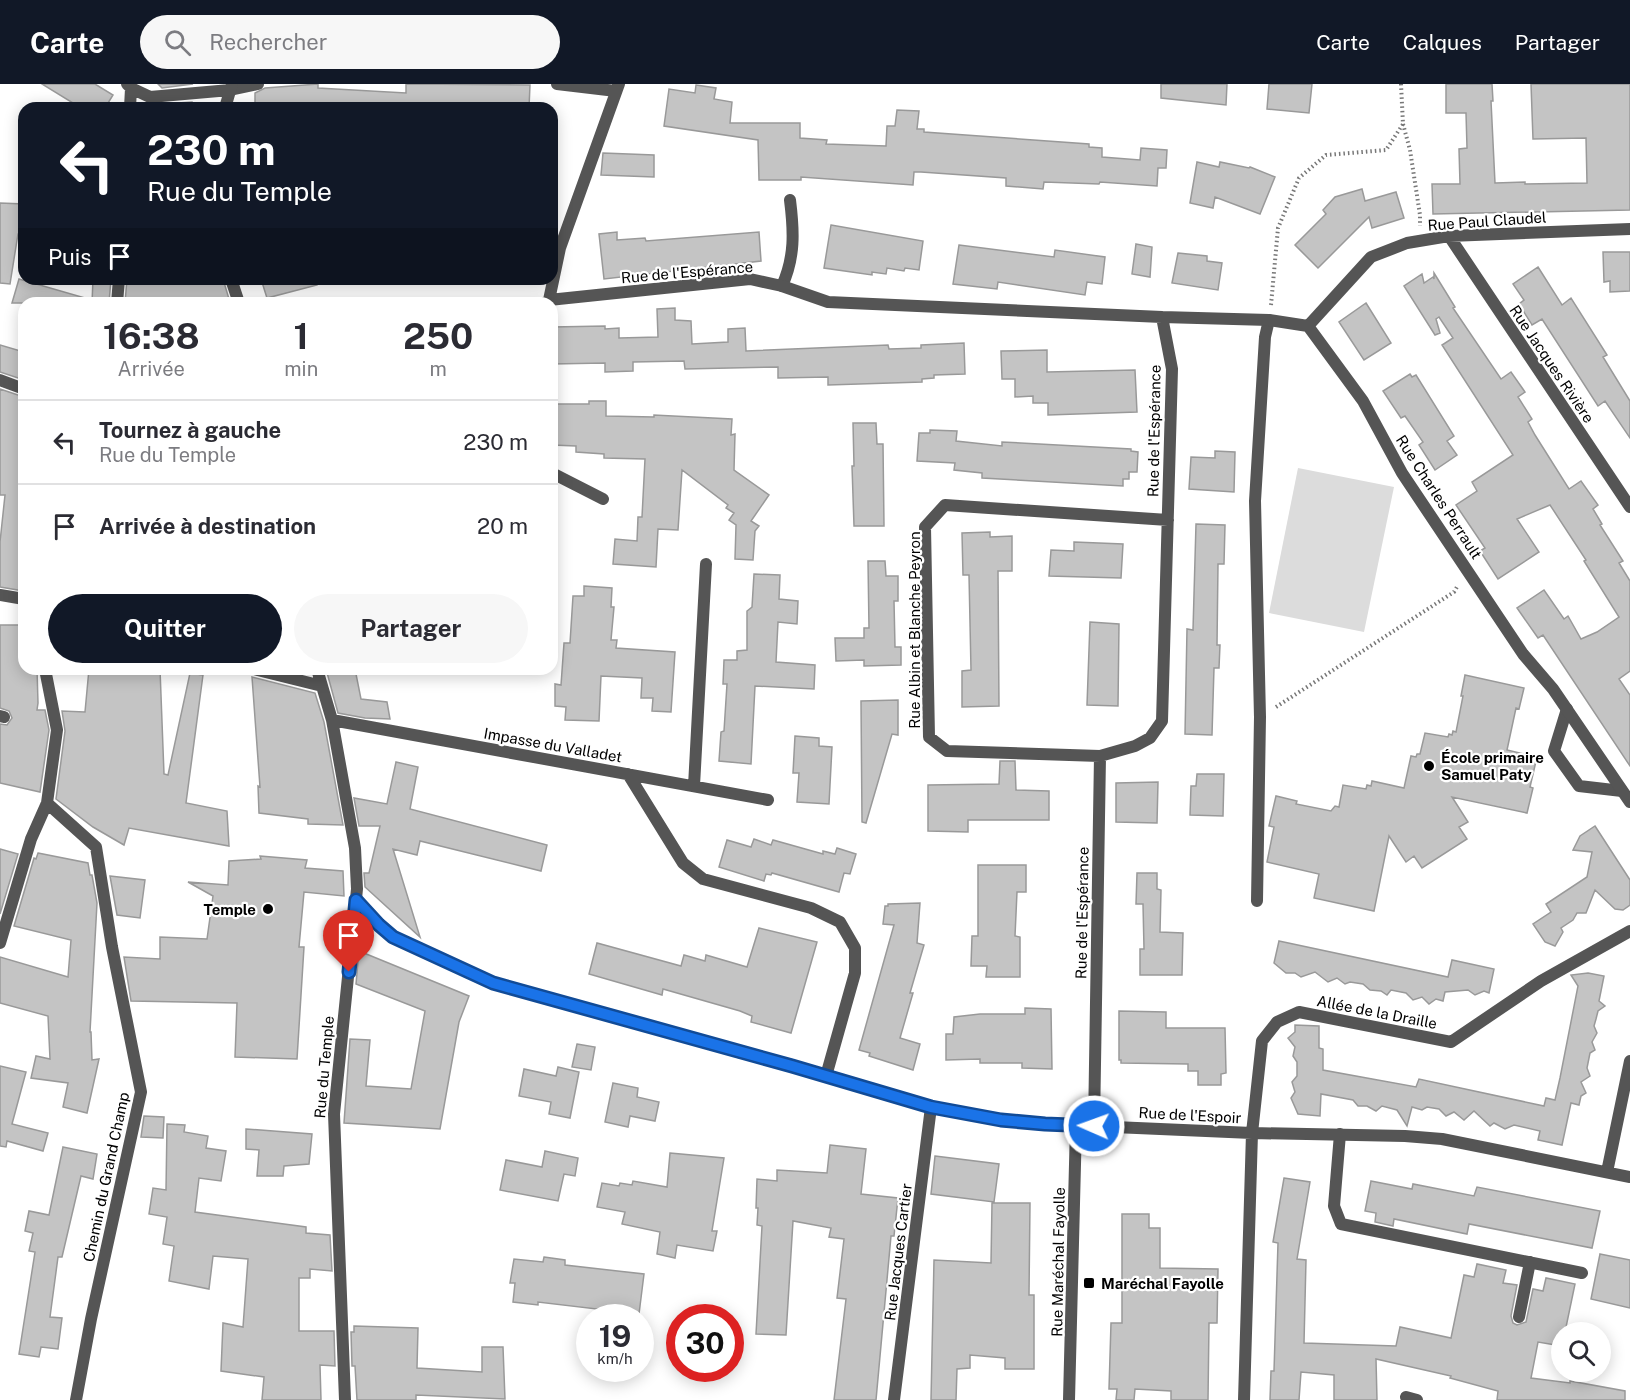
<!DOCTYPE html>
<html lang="fr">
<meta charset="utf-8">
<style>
body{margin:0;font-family:"Public Sans",sans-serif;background:#f7f7f7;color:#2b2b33;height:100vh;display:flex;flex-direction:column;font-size:22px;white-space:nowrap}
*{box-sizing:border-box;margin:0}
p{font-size:20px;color:#7c7c81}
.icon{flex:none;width:33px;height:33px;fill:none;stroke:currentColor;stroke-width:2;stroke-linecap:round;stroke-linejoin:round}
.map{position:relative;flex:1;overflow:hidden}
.details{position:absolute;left:18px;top:213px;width:540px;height:378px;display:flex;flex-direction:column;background:#fff;border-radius:18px;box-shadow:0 3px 15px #0003}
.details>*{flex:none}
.banner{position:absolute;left:18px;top:18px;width:540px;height:183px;border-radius:18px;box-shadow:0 3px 15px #0003;background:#111827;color:#fff;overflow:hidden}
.fabs{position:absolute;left:1551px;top:1238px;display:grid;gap:12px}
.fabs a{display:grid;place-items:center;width:60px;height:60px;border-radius:50%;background:#fff;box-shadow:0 3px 15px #0003;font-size:30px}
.speed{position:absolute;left:576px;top:1220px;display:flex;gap:12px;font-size:30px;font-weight:700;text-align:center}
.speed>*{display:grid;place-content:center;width:78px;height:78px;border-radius:50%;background:#fff;box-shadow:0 3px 15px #0003;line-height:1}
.speed small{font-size:15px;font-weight:400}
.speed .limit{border:9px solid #d22;background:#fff;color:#111}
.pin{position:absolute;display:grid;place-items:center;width:51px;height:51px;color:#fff;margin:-62px -26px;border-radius:50% 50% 50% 0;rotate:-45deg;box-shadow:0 0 6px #0007}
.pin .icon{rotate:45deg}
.me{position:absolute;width:66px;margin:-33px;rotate:272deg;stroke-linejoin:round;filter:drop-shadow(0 0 4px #0008)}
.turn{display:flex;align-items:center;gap:21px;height:126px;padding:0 30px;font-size:27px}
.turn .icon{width:78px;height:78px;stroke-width:2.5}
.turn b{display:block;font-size:42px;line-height:51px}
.then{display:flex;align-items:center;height:57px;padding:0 30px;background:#0003;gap:12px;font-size:22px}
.eta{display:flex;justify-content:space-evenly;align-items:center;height:102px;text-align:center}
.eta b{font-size:36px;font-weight:700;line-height:42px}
.primary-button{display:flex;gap:12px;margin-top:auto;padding:12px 30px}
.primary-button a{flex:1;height:69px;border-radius:36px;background:#111827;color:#fff;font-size:24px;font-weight:700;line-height:69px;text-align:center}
.primary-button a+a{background:#f7f7f7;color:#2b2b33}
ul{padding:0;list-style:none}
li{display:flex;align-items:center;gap:18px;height:84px;padding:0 30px;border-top:2px solid #e1e1e2}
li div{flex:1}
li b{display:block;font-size:22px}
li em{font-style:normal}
header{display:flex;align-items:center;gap:36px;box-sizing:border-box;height:84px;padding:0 30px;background:#111827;color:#fff}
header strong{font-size:28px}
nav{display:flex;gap:33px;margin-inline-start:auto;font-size:21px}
.search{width:420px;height:54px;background:#f7f7f7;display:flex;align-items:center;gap:15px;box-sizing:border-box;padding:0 21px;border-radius:33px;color:#7c7c81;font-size:22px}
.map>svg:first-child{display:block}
.green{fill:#dcdcdc}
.building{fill:#c4c4c4;stroke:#999;stroke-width:1.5}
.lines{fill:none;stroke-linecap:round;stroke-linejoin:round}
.path{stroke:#777;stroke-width:4;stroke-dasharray:1.5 3;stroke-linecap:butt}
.service{stroke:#555;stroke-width:12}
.minor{stroke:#555;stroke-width:12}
.route-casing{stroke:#114b97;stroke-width:15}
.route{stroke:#1a73e8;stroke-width:10}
.poi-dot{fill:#000;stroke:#fff;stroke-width:2}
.labels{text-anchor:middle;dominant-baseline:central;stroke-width:4.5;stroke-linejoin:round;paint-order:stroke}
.street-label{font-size:15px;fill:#000;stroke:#fff}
.poi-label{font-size:15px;font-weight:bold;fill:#000;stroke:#fff;text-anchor:start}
</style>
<header>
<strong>Carte</strong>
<div class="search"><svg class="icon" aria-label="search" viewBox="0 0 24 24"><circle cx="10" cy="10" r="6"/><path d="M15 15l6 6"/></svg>Rechercher</div>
<nav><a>Carte</a><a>Calques</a><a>Partager</a></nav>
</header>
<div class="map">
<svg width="1630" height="1316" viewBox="0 0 1630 1316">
<rect width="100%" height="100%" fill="#fff"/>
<!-- green -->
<path class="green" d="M1298,384l96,19 -30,145 -95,-19z"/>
<!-- building -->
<path class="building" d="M42,0h53l18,11 -8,13h-24z
M158,0h35l-31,4z
M318,0v4l88,5v-9l124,1 -1,23h-274v-15l10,-5z
M1161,0h66l-1,21 -65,-7z
M1269,0h43l-3,29 -42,-4z
M1446,0h46l1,17h-2l4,82 30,-1v2l62,-1 -1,-45 -53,1 -2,-55h99v126l-197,4 -1,-30h28l-1,-35 8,-1 -1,-35h-20z
M696,1l20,3 -2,11 18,3 -2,21h70v15l27,2 -1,4 60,2 1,-20h8l2,-16 22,1 -2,18h7v3l165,12v3l13,1v9l38,3 1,-12 26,2 -1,18h-8l-1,18 -57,-4 -1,2 -55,-2 -1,7 -37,-3v-8l-85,-6h-7l-1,13 -112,-8v3h-42l-1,-40 -94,-14 5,-37 26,4z
M192,18v6h-53l8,-3z
M603,69l51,2v22l-53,-2z
M1197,78l22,5 1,-5 29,6 1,-1 25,10 -15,37 -45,-17 -2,11 -23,-5z
M1362,105l3,12 31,-9 8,26 -32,10 -3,-11 -51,51 -23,-23 31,-31 -3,-4 12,-13z
M0,119l24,1v31l-6,-1 -8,50 -10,-1z
M831,141l92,16 -4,29 -14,-2 -1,3 -17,-3 -1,6 -14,-2v3l-48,-7z
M617,148v8l28,-2 1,3 113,-9 2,29 -157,18 -5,-45z
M1136,160l16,3 -2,30 -18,-3z
M959,161l95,12 1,-7 50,7 -3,27 -15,-2 -2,13 -87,-13 -1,7 -44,-5z
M1603,168h27v39l-20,1v-11l-6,1z
M1178,169l29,3v5l15,2 -4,27 -46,-7z
M1538,183l24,38 9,-7 36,57 -4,2 27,44v37l-25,-37 -7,5 -56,-87 -10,6 -13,-21 5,-4 -11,-16z
M1434,189l21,34 -2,1 48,71 10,-7 14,20 -7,5 14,22 -4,3 7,13 34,54 12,-8 17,24 -5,4 9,15 -2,1 23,36 -4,2 11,18v90l-11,8 11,16v71l-87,-131 -5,3 -21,-30 27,-18 20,29 4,-3 13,23 16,-7 22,-15 -35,-56 2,-1 -36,-55 -33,14 22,33 -41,27 -18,-28 5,-3 -29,-43 21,-14 -5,-9 41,-27 -71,-110 11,-7 -14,-21 -3,2 4,14 -5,2 -31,-49 18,-12 2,9 9,-6 1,2z
M19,195l66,19 -1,5h-72z
M93,195h18l-2,24h-17z
M127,195h96l6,20 -19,4h-85z
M261,195h55l1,6 -50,13z
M1366,219l25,40 -27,17 -25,-38z
M675,224v12l16,1 1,23 36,-2v-13l17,-1 1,23 142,-6 1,4 32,-1v-3l43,-2 1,31 -31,1v3l-12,1v3l-94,3v-8l-50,1v-11l-93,2 -1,-8 -51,1v9l-28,1v-9l-53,1v-37l53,-1v3l14,-1v10l39,-1 -1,-28z
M0,261l24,7v28l-24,-8z
M1047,266v22l88,-2 2,42 -89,3v-12h-15v-7l-18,1v-18h-13l-1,-28z
M1410,290l2,3 4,-2 38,61 -7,5 10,14 -22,15 -16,-25 4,-3 -18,-26 -4,2 -18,-27z
M0,305l24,8v194l-24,-4v-45l5,-47h-5z
M589,317h17v15l48,1v-2l78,4 -1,16 4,-1 -1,36 35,25 -18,26 8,5 -4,5 -2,29 -18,-1 1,-34 -7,-5 5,-7 -8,-5 2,-3 -46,-35 -4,60 -20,-1 -2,38 -43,-3 2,-25 22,2 1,-24h4l3,-58 -41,-1v-4l-28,-2v-6l-24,-1v-41h37z
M853,339h23l1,21h6l1,82h-30l-2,-60h2z
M930,346l27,1 -1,10 46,5v-4l129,7v2l7,1 -1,20h-8v7h-6v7l-141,-8v-5l-28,-3 1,-7 -38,-2 2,-28h11z
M1215,367l20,1 -1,40 -45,-3 2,-32 24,1z
M1196,440l29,1 -1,39h-6l-1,81h3l-1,23h-5l-2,67 -27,-1 2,-105 6,1z
M990,448v5l22,-1v35h-14l1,135 -37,1v-36l9,-1 -2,-95h-6l-1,-42z
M1074,458l49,2 -2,34 -72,-2 2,-26 23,1z
M868,477h17l1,15h12v25h-4l1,46h6v18l-37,1v-6l-28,1 -1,-23h29v-10h5z
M754,490l26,1 -1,24 19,2 -1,23 -19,-2 -2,40 39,3 -1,24 -59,-3 -4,78 -32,-3 2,-29 3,-1 3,-47h-4l1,-24h13v-9l10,-1v-39l5,-4z
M584,502l28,2 -1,19h3l-3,33h6l-1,8 59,4 -4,60 -19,-1 1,-13h-12l1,-20 -41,-2 -2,45 -34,-1 1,-13 -11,-1v-22l6,1 3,-42h6l3,-47h11z
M1090,538l29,2 -1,82 -31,-1z
M0,541h24v44h13l1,34 -1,7h8l4,20 -9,62 -40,-9v-59l7,1 5,-7 -3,-7 -9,-3z
M89,585h71l4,105 4,1 22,-102 13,2 -17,128 41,8 2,35 -100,-18 -5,17 -31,-18 -37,-28 9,-68 -3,-20 23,1z
M326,585h29l6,30 26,3 3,17 -25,-1 -27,-5z
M1465,591l59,13 -5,21 -3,-1 -9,42 30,7 -7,30 3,1 -6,25 -75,-16 16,25 -9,5 8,12 -45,29 -8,-12 -8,6 -17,-26 -15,75 -60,-13 5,-24 -52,-12 7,-35 -5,-1 7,-30 21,5 -1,3 35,7 4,-5 4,1 4,-22 23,4 1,-4 4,1 1,-5 32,7 7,-32 5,1 1,-3h3l5,-21 23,4 1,-3 3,1 1,-4 3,1 7,-36h-2z
M252,593l63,16 9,29 19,103 -35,-1v-5l-49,-6 -1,-27 2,1z
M898,616v35l-6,-1 -26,89 -4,-1 -1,-121z
M795,652l24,2v8l13,1 -3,57 -32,-2 2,-29h-6z
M1000,677h15l1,29 33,1v29h-81v12l-40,-1v-46l71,-1z
M396,678l22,5 -8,42 137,36 -6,26 -121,-30 -3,14 -24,-6 27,88 -55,-50 -1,-14h5l11,-47h-21l-5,-28 33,6z
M1197,690h27l-1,42 -33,-1 1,-29h5z
M1158,698l-1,41 -41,-1v-39z
M1595,742l35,54v25l-7,5 -8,-1 -20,-19 -9,23h-9l-4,7 -12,8 2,4 -8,14 -10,-4 -12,-18 18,-12 -5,-8 41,-27 5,-25 -19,-2 7,-14z
M754,755l17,6 2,-5 50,14v-3l12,3 2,-6 19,6 -6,20 -6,-1 -5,19 -67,-19 -1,2 -5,-1 -2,7 -45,-14 8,-27 24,7z
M0,765l18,5 -18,60z
M38,769l50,10 2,12h2l5,28 -7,129h1l1,28 7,-1 -12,54 -24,-6 5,-24 -37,-5 5,-22 14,3 -2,-43 -48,-13v-46l68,20 3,-37 -57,-14 20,-68 2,1z
M260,772l47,4 -2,8 38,3 1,25 -40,-4 -5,55h5l-7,112 -62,-2 2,-54 -106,-2 -7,-44 36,2v-22l47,2 6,-43 -25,-14 40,3 1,-24 32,-2z
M978,781h48v27h-9l-2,44 5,1v40h-34l1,-11h-16l1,-30h6z
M1137,789h20v16l4,1 -1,42 23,1 -1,42h-42v-26h4l-1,-45h-7z
M110,792l35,4 -5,38 -23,-3z
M920,819l-3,40 7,2 -14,48h3l-13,45 20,6 -7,26 -44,-14 1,-3 -11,-3 35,-125 -11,-1 2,-18h3v-2z
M759,844l58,14 -26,91 -40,-11 1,-6 -12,-5 -77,-22 -1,6 -73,-21 8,-31 84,23 3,-11 21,6 1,-6 41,12z
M1279,857l169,36 4,-17 42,9 -5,24 -5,-2 -9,4 -7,-5 -23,2 -2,9 -7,-2 -7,5 -7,-7 -9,3 -7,-7 -15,-3 -4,5 -6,-4 -11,-1 -7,-6 -13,-2 -5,2 -8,-6 -9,4 -13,-10 -14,5 -6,-4h-9l-12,-10z
M359,867l110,45 -10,26 -19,107 -96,-6 6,-84 20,1 -4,46 45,3 14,-78 -69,-27z
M1588,889l16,3 -5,25 6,5 -7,5 -2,8 -2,7 3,7 -5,9 3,8 -5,3 -3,15 3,8 -9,6 5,11 -5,3 -2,9 -8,-2 -9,42 -24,-5 2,-9 -26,-6 -9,4 -11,-6 -4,3 -16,-15 -10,9 -10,-8 -8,4 -7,-7 -12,-2 -5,3 -10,-3 -5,19 -10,-16 -15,-4 -6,5 -9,-5h-9l-5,-6 -32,-6 -1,22 -22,-2 -7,-16 4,-6 -3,-10 5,-6v-14l-4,-6 2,-9 -7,-9 7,-6v-7l24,1v22l4,1v21l93,17 3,-8 125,27 2,-8 9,2 5,-22 18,-92 -7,-11z
M1025,924l26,1 1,60 -30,-1v-5h-42v-4l-34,1v-26h7l1,-17 26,-3h45z
M1119,927l47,1v16h59l1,45 -5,1v11h-23v-14h-10v-7l-67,-1v-3h-2z
M577,960l18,3 -4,23 -19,-3z
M0,982l26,6 -14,52 36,9 -5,18 -36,-10 -1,6 -6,-1z
M558,983l21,5 -9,46 -21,-4 2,-12 -32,-6 5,-27 32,7z
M613,999l25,5 -1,9 22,5 -4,19 -25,-5 -2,11 -23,-5z
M144,1032l20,1 -1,21 -22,-1z
M167,1040l18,1 -1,7 24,4 -2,12 20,3 -5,30 -22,-3 -4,34 111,15v6l24,2 2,36 -22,-2v9h-11v53h35l1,35 -15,-1 1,35h-59l2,-23 -43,-6 2,-48 20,4 5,-68 -35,-3 -4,33 -40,-8 5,-35 -11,-2 4,-27 -18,-3 4,-26 13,2z
M246,1045l66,5 -3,30 -25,2 -1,10h-26l2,-26 -13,-1z
M830,1061l36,4 -5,45 37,4 -4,38h-3l-15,164h-42l12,-101 -9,-1 7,-59 -15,-2 2,-9 -38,-7 -7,114 -30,-1 6,-108 -5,-1 1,-17h-2l1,-29 20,2v-11l50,3z
M63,1063l34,7 -4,25 -12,-3 -19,81h-4l-8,60 12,1 -4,31 -17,-2 -2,10 -20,-3 16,-102 -6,-1 4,-18 -8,-2 4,-20 20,4z
M545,1067l33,7 -3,18 -11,-2 -6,27 -58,-11 6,-30 36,7z
M670,1069l54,5 -12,73h5l-4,20 -36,-6 -2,13 -18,-4 3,-22 -38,-8 3,-12 -28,-5 5,-24 17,3 1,-3 12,2 1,-4 34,6z
M935,1072l64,8 -5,38 -63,-8z
M1284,1094l26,4 -13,77 9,1 -2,83 92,3 4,-19 51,11 13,-63 10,2 3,-13 29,6 -3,13 14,2 -6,31 2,7 4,2 9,-3 7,-33 10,2 3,-13 29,6 -10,48h-3v14l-24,-4 -7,36 39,5v-2l55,10v9h-128l1,-9 -48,-13 1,-2 -75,-17 1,41h-43v-25l-33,-3 -2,28h-29l1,-29h3l4,-128 -5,-1z
M1371,1097l41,8 1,-5 61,12 3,-9 123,24 -8,37 -123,-24 -2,10 -73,-15 -1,7 -18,-4 1,-9 -11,-2z
M992,1119h38l-1,92h5v74h-29v-11l-35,-3v13l-13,1 -1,31h-25l3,-140 57,3z
M1122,1130h27v14h11v40l58,1 -1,54h-8l-1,77h-37v-9l-36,-2 -1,11h-18l1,-11h-8l2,-66h11z
M1600,1170l30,6v48l-39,-9z
M544,1173l21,3v5l79,9 -5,40 -101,-12v3l-25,-3 2,-19h-5l4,-24 29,3z
M354,1242l64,2 -1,40 65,4v-25h21l2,52 -89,-4v5h-59l-2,-34h-3l-1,-34h3z"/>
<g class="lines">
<!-- path -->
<path class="path" d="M1403,40l7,26 10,65v11
M1271,221l7,-77 21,-50 27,-23 60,-5 17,-26 -2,-40
M1276,623l178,-115 4,-7"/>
<!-- service -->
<path class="service" d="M230,6l28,-6
M782,202c13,-29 12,-54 8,-86
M552,389l51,26
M1567,625l-13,42 25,35 43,5
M1257,817l3,-184 -5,-216 10,-164 4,-17
M1340,1050l-6,72 7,18 241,49
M1519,1233l11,-55"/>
<!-- minor -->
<path class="minor" d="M127,0l4,4 19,9 80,-7
M557,0l59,7
M130,24l1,-20
M225,24l7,-24
M1449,152l181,271
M231,195l8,24
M549,216l201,-21 32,7 46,16 334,15 10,52 -10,352 -12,17 -15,8 -35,10 -6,370
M117,219l2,-24
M545,219l4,-3 11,-52 59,-164
M1162,233l107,3 39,6 55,75 39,72 121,181 30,35 77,113
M1308,242l63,-69 36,-14 42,-7 181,-7
M0,296l24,9
M0,511l24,4
M254,585l68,17
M317,585l15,51 23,128 2,41 -23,225 11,286
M0,632l4,1
M332,636l436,80
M1100,672l-153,-5 -18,-14 -4,-210 20,-22 223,15
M628,690l55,89 20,16 108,29 29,14 15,26v25l-29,103
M694,702l12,-222
M47,719l49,44 16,100 29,145 -50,227 -15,81
M356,817l23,24 14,12 100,46 299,83 139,41 70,13 44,4 207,9 153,3 37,3 188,38
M0,859l31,-104 16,-36 10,-73 -12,-61
M1607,1088l23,-111
M1406,1313l11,3
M894,1316l37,-293
M1069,1316l7,-275
M1244,1316l8,-267 10,-92 15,-19 22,-10 152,30 90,-61 89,-50"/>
</g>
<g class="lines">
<!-- route casing -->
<g class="route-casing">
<path id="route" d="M349,888l7,-72 23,25 14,12 100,46 299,83 139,41 70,13 44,4 49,2"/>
</g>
<!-- route -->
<use href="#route" class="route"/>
</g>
<!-- markers -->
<g class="poi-dot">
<circle cx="1429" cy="682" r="6"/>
<circle cx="268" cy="825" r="6"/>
<rect x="1083" y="1193" width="12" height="12" rx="3"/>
</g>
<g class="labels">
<!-- street labels -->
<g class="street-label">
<text transform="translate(1487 137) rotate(-4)">Rue Paul Claudel</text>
<text transform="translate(687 188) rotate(-5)">Rue de l'Espérance</text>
<text transform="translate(1552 280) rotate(56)">Rue Jacques Rivière</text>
<text transform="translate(1154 347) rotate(-89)">Rue de l'Espérance</text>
<text transform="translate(1439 413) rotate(57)">Rue Charles Perrault</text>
<text transform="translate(914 546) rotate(-90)">Rue Albin et Blanche Peyron</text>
<text transform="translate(553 661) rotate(10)">Impasse du Valladet</text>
<text transform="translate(1082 829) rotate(-89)">Rue de l'Espérance</text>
<text transform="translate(1377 928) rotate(11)">Allée de la Draille</text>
<text transform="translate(324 983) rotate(-85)">Rue du Temple</text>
<text transform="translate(1190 1031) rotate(3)">Rue de l'Espoir</text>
<text transform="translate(106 1093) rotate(-78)">Chemin du Grand Champ</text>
<text transform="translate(898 1168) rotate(-83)">Rue Jacques Cartier</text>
<text transform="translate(1058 1178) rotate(-89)">Rue Maréchal Fayolle</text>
</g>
<!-- poi labels -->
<g class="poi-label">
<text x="1441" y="673">École primaire<tspan x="1441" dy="17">Samuel Paty</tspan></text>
<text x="256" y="825" text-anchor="end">Temple</text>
<text x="1101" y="1199">Maréchal Fayolle</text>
</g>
</g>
</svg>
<div class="fabs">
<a><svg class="icon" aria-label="search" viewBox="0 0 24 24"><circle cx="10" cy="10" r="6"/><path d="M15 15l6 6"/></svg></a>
</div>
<div class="speed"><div>19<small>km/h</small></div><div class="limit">30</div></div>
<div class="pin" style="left:349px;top:888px;background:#d93025"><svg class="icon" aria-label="arrive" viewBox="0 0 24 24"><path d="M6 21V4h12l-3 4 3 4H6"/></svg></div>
<svg class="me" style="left:1094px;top:1042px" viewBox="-20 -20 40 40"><circle r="17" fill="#1a73e8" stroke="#fff" stroke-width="3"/><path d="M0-11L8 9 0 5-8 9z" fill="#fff"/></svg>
<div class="banner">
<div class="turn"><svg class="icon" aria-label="left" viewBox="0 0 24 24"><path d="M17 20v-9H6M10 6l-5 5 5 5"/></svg><div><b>230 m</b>Rue du Temple</div></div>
<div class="then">Puis<svg class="icon" aria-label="arrive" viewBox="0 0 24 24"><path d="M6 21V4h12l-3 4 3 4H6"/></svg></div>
</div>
<section class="details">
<div class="eta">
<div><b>16:38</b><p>Arrivée</p></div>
<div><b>1</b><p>min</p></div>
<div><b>250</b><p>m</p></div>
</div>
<ul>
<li><svg class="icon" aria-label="left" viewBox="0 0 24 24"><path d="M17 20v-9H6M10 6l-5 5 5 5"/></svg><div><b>Tournez à gauche</b><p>Rue du Temple</p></div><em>230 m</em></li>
<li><svg class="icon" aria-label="arrive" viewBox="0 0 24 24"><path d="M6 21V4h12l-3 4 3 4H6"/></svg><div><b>Arrivée à destination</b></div><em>20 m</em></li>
</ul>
<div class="primary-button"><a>Quitter</a><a>Partager</a></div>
</section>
</div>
